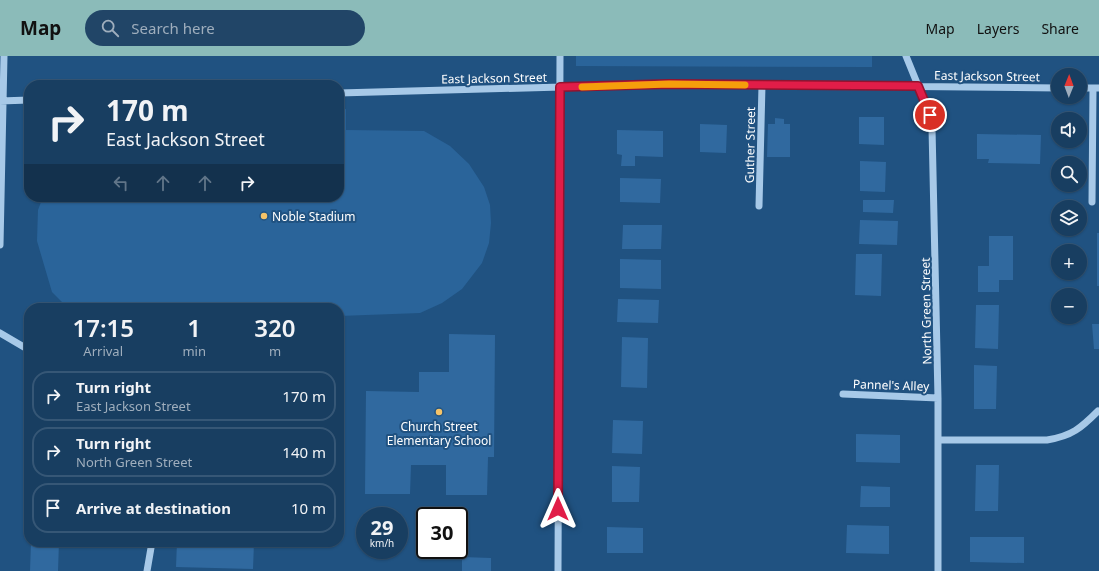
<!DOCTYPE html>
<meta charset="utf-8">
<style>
body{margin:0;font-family:"Noto Sans",sans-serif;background:#214567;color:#f1f3f6;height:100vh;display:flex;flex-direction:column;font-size:15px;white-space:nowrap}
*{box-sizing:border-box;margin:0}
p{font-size:13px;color:#9faebd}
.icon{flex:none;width:22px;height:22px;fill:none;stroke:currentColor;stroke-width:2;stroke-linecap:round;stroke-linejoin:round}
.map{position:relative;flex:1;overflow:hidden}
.sheet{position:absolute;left:24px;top:247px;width:320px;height:244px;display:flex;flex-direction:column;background:#183e61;border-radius:16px;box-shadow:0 1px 3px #0004,0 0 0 1px #365776}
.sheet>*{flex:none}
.hud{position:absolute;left:24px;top:24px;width:320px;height:122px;border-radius:16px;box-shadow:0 1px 3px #0004,0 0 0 1px #365776;background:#183e61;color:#f1f3f6;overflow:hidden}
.needle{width:26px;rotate:1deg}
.tools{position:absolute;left:1051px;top:12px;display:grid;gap:8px}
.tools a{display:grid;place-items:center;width:36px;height:36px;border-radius:50%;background:#183e61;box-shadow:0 1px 3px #0004,0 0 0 1px #365776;font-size:20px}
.speed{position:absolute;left:356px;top:451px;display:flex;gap:8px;font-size:20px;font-weight:700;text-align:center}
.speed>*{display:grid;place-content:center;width:52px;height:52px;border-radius:50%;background:#183e61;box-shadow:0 1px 3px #0004,0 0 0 1px #365776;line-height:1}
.speed small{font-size:10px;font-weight:400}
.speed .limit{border:2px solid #111;border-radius:6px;background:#fff;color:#111}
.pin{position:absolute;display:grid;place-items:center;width:34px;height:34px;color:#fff;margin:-17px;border:2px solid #fff;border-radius:50%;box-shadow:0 1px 4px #0007}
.me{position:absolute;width:44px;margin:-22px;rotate:0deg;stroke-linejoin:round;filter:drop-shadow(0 0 3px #0008)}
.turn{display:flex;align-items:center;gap:14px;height:84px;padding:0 16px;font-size:18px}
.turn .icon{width:52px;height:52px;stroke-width:2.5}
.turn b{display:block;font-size:28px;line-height:34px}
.lanes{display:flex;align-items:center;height:38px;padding:0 16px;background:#0003;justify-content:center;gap:20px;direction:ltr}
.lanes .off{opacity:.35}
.eta{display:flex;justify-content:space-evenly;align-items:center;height:68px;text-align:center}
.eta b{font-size:24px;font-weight:600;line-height:28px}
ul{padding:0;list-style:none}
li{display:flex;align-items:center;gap:12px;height:50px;margin:0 8px 6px;padding:0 8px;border:2px solid #365776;border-radius:16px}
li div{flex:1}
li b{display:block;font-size:15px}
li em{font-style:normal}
header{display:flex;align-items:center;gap:24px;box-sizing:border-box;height:56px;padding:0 20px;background:#8bbbb9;color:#111}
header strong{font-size:19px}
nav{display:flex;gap:22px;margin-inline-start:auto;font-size:14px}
.search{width:280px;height:36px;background:#214567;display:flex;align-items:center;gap:10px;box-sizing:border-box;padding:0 14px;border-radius:22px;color:#9faebd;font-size:15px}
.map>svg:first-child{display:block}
.green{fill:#2a649a}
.building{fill:#30699f}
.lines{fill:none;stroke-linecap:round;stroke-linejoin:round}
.minor{stroke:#a7c9e8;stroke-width:7}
.route-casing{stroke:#92132f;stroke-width:10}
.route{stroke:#e11d48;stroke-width:7}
.slow{stroke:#f59e0b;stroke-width:7}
.poi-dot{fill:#f5c368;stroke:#205281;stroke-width:1.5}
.labels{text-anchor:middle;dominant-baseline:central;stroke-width:4;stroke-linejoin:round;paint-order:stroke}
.street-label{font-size:12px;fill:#fff;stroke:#205281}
.poi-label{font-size:12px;fill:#fff;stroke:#205281;text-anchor:start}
</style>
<header>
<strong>Map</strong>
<div class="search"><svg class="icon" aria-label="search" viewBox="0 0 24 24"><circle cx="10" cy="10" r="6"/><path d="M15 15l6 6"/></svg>Search here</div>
<nav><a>Map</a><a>Layers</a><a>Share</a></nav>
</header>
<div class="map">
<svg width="1099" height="515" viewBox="0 0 1099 515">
<rect width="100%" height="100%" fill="#205281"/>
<!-- green -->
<path class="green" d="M576,0h296v11l-296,-1z
M346,53v21l78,1 26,15 19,18 15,23 6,18 1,18 -2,20 -7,20 -20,26 -20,14 -22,10 -81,3v-8h-271l-16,-16 -15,-51 1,-31 5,-13h296v-87z"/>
<!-- building -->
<path class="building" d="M339,57h4v20h-4z
M859,61h25v28l-25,-1z
M775,62l9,1v5h6v33h-23l1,-33h7z
M700,68l27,1 -1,28 -26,-1z
M617,74l46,1v26l-28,-1v10h-14l1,-11 -5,-1z
M977,78l64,1 -1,29 -52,-1 1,-4h-12z
M860,105l26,1 -1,30 -25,-1z
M620,122l41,1 -1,24 -40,-1z
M863,144h31l-1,13 -30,-1z
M860,164l38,1 -1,24 -38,-1z
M623,169h39l-1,24h-39z
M1097,177h2v53h-2z
M989,180h24v44h-14v12h-21v-26h11z
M856,198h26l-1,42 -26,-1z
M620,203l41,1v29l-41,-1z
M618,243l41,1 -1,23 -41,-1z
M976,249h23l-1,44 -23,-1z
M1092,268h7v25h-5z
M449,278l46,1 -1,122h-6l-1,38h-41v-30h-35l-1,29h-45l1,-103 53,1v-20h30z
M622,281l26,1 -1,50 -26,-1z
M974,309l23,1 -1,43h-22z
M613,364l30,1 -1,33 -30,-1z
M856,378l44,1v28l-44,-1z
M976,409h23l-1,46h-23z
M612,410l28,1 -1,35h-27z
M861,430l29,1v20h-30z
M847,469l42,1v28l-43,-1z
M607,471l36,1v25h-36z
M970,481h54v26l-54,-1z
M31,486h28l-1,29h-28z
M177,486h77l-1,27 -77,-2z
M462,501l29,1v13h-29z"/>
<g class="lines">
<!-- minor -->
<path class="minor" d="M906,0l24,59 2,13 6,270v173
M1080,32h19
M339,37l330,-9 389,4
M0,45l29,-1
M1092,146l1,-114
M759,150l3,-121
M0,189l4,-189
M0,277l29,17
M843,338l95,4
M938,384h109c25,-4 34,-12 51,-29
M147,515l5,-29
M558,515l2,-515"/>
</g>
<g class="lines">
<!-- route casing -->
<g class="route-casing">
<path id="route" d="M558,453l2,-422 109,-3 249,2 12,29"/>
</g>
<!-- route -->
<use href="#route" class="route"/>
<!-- slow -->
<path class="slow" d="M582,31l87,-3 76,1"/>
</g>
<!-- markers -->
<g class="poi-dot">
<circle cx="264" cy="160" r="4"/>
<circle cx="439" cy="356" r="4"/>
</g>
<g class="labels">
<!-- street labels -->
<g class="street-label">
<text transform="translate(987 20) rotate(1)">East Jackson Street</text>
<text transform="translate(494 22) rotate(-1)">East Jackson Street</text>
<text transform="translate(750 89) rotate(-89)">Guther Street</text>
<text transform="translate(926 255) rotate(-91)">North Green Street</text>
<text transform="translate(891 329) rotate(2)">Pannel's Alley</text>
</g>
<!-- poi labels -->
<g class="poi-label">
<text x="272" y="160">Noble Stadium</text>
<text x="439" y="370" text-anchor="middle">Church Street<tspan x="439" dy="14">Elementary School</tspan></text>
</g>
</g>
</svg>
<div class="tools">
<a><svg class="needle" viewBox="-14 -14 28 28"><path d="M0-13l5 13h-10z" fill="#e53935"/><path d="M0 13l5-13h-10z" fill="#9faebd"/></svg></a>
<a><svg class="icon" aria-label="sound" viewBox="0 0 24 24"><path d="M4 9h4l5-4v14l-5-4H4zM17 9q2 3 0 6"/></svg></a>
<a><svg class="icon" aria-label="search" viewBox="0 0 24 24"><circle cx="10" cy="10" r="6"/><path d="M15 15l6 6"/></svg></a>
<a><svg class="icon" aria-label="layers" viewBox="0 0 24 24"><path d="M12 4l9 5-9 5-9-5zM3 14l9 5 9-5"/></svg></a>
<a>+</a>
<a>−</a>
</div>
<div class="speed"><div>29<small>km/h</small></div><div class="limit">30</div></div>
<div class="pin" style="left:930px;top:59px;background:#d93025"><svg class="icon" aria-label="arrive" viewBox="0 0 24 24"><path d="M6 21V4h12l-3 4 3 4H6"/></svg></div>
<svg class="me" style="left:558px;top:453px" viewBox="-20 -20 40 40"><path d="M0-17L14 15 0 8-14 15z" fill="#e11d48" stroke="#fff" stroke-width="4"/></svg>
<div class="hud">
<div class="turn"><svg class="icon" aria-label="right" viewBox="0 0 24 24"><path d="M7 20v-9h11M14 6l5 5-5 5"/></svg><div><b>170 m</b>East Jackson Street</div></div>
<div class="lanes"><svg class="icon off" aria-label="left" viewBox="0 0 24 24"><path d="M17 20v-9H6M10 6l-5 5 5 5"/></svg><svg class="icon off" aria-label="ahead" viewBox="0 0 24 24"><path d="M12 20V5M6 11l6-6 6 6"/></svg><svg class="icon off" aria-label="ahead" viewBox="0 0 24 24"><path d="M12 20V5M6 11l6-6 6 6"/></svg><svg class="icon" aria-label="right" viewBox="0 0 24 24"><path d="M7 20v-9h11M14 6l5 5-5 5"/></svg></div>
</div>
<section class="sheet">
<div class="eta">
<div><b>17:15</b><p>Arrival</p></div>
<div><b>1</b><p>min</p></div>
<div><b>320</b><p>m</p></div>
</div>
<ul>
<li><svg class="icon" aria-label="right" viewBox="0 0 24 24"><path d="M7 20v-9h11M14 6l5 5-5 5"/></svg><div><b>Turn right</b><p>East Jackson Street</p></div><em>170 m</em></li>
<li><svg class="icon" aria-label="right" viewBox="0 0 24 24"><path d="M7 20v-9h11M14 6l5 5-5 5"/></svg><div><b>Turn right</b><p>North Green Street</p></div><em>140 m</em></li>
<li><svg class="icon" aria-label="arrive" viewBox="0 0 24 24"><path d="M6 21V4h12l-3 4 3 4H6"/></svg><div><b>Arrive at destination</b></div><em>10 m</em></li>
</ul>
</section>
</div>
